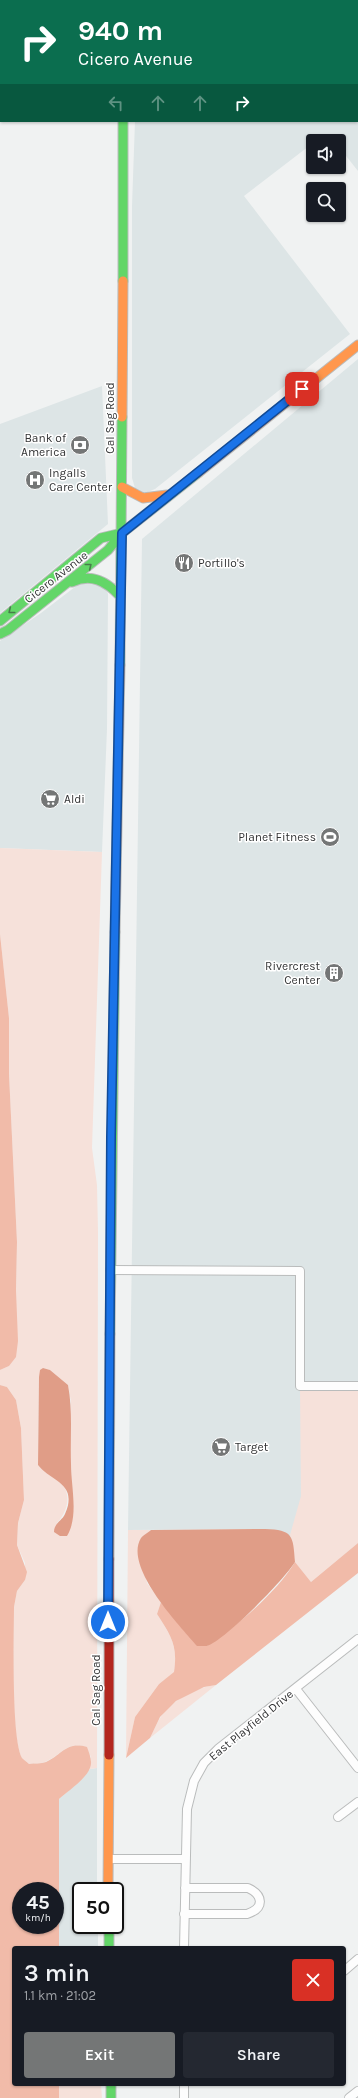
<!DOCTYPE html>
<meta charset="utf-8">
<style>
body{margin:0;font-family:Karla,sans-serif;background:#242831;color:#f1f3f6;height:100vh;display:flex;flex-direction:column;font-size:15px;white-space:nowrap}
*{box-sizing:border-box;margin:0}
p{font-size:13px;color:#9ea1a6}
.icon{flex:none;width:22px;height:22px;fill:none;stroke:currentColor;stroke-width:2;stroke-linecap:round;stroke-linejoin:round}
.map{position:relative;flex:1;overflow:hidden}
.side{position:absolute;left:12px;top:1946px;width:334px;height:140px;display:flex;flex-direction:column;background:#171b24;border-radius:4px;box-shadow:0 1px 3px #0004}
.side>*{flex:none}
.top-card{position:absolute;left:0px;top:0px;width:358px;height:122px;box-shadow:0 1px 3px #0004;background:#0b6e4f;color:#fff;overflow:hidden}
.tools{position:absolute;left:306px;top:134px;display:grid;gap:8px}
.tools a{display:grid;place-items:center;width:40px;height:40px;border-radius:4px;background:#171b24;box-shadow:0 1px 3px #0004;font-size:20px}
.speed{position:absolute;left:12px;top:1882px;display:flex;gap:8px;font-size:20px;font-weight:700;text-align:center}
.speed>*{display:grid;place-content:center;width:52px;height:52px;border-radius:50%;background:#171b24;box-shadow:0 1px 3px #0004;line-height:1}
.speed small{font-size:10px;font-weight:400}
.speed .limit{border:2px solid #111;border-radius:6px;background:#fff;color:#111}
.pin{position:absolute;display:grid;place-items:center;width:34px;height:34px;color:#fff;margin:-17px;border-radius:8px;box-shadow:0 2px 6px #0006}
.me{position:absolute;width:44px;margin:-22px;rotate:0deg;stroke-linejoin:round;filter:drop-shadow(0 0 3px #0008)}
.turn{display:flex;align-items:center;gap:14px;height:84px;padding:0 12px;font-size:18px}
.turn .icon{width:52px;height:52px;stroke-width:2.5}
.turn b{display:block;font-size:28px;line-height:34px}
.lanes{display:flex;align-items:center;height:38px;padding:0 12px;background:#0003;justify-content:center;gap:20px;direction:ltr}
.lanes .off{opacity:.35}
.round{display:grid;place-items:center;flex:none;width:42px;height:42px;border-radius:4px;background:#242831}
.head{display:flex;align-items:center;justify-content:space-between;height:68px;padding:0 12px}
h1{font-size:24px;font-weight:600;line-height:30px}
.cta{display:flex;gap:8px;margin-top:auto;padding:8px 12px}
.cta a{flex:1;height:46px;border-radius:4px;background:#747676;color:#fff;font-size:16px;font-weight:600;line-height:46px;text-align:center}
.cta a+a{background:#242831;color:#f1f3f6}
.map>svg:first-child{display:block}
.built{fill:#dde5e6}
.green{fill:#f6e1da;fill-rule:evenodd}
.forest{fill:#f1bba9;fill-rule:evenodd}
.water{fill:#e09d87}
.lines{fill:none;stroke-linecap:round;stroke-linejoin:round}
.street-casing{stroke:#babcbc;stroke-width:10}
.fast-casing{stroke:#babcbc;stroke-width:11}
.slow-casing{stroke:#babcbc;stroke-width:11}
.jam-casing{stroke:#babcbc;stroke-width:11}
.street{stroke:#fdfdfd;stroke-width:8}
.fast{stroke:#63d668;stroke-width:9}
.slow{stroke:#ff974d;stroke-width:9}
.jam{stroke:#b3261e;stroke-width:9}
.oneway{stroke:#487c4b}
.route-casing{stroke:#114b97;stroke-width:10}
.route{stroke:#1a73e8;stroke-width:7}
.labels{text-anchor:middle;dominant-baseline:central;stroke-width:3;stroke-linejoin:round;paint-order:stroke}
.street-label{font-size:12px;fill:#323334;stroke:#fff}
.poi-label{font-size:12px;fill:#323334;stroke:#fff;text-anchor:start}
</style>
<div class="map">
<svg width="358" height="2098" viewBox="0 0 358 2098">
<rect width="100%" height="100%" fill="#f0f2f2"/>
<!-- built -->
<path class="built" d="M139,0h219v171l-19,-24v-6h-5l-6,-7 -15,7v2l-69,53 106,138 -195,155 -10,4 -10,-5 -3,-10v-272l3,-85h222v-120z
M358,359v1184l-63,19 -1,-14 -29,-19 -137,1 14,-991z
M102,386l6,138 -108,89v-189z
M84,580l22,8 2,6 -1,135 -5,123 -102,-4v-207l41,-28z
M97,1768v123h-16v34h17v23h-39v-149l21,-18 10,-12z"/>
<!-- green -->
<path class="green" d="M0,848l102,4 -10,296 5,37 1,47 -1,536 -7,1 1,-12 -5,-10c-20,-6 -24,8 -41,15 -4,2 -11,1 -16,2 -2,-2 -5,-4 -7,-6 -12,-20 -8,-123 -8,-151l3,-16 8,-11v-17l-8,-18 1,-22 6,-23 -3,-72 -5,-28 -9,-13 -7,-2v-15l9,-4 7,-75 1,-49 -8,-168v-56l-9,-84zM43,1368l7,2 18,15 3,17 -4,134 -10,-13c11,-12 16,-31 1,-43 -7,-6 -14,-8 -20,-15l1,-88z
M300,1386h58v157l-47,39 -16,-20 -5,-27 11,-39z
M128,1530h23l-10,8 6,45 14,19 -4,12c14,22 21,31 17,59l-15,11 -24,33 -9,41z
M216,1685l-66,53c3,-7 6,-14 10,-20 12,-18 36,-31 56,-33z
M59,2084h42l1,14h-43z"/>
<!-- forest -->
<path class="forest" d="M0,934l9,84v56l8,168 -1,49 2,50 -2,16 -7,9 -9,4z
M0,1385l7,2 9,13 5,28 3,72 -6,23 -1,22 10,27 -2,8 -8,11 -3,16c0,27 -3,132 8,151 2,2 5,4 7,6 5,-1 12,0 17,-2 16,-7 20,-21 41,-15 2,6 6,14 3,21 -3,10 -23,24 -31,31v149h-45v136h45v14h-59zM21,1891h34v34h-34z
M358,1543v30l-142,112 -12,2 -28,14 -16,16 -10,21 -24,20 9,-41 24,-33 15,-12c4,-27 -3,-36 -17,-58l4,-12 26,32 20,12c29,-19 70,-54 88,-84l16,20z"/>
<!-- water -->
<path class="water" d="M43,1368l7,2 18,15c5,26 2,52 3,79 0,23 8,52 -4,72h-7l-6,-4c0,-9 8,-11 11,-18 14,-31 -15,-33 -27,-49l1,-88 1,-7z
M265,1529c28,1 28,6 30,33 -11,18 -70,78 -88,84 -3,0 -7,0 -10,0 -17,-20 -74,-79 -56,-108 2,-3 7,-5 10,-8z"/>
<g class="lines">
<!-- street casing -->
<g class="street-casing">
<path id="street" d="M110,1270l190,1v115h58
M296,1689l62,79
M338,1817l20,-15
M108,1859h78
M184,1914h63c18,-6 16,-19 1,-26h-63
M184,1948l3,-139 7,-28 10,-18 14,-14 140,-110
M344,1971l14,-12
M184,2098v-14
M349,2098l9,-7"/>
</g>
<!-- fast casing -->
<g class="fast-casing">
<path id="fast" d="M123,0v1
M123,281v-160
M72,582c19,-9 34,-1 48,14
M0,621l101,-83 21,-5
M0,634l8,-4 100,-80 14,-17 76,-60
M120,665l2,-248
M110,1334l5,-402
M109,1925v23
M111,2084v14"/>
</g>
<!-- slow casing -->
<g class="slow-casing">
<path id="slow" d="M122,417l1,-136
M198,473l160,-128
M122,487l21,11 24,-3
M115,932l5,-267
M109,1559l1,-225
M108,1891l1,-136"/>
</g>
<!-- jam casing -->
<g class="jam-casing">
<path id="jam" d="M109,1755v-196"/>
</g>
<!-- street -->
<use href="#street" class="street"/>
<!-- fast -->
<use href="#fast" class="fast"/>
<!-- slow -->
<use href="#slow" class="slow"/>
<!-- jam -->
<use href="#jam" class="jam"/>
</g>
<!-- one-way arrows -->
<defs><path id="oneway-chevron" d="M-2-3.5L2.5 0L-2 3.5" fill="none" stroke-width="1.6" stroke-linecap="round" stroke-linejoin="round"/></defs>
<g class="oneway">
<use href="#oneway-chevron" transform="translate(89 566) rotate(-39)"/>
<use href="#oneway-chevron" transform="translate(11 611) rotate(141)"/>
</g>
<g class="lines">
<!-- route casing -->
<g class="route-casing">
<path id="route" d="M108,1622l3,-485 11,-604 180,-144"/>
</g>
<!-- route -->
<use href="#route" class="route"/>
</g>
<!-- icons -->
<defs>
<g id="bank-disc" transform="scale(1)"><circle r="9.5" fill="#747676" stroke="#fff"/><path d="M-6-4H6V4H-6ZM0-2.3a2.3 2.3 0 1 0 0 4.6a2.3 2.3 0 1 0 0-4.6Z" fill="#fff"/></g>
<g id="hospital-disc" transform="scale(1)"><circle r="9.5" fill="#747676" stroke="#fff"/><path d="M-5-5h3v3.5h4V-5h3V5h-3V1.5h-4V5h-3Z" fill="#fff"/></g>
<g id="restaurant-disc" transform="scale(1)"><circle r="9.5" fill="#747676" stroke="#fff"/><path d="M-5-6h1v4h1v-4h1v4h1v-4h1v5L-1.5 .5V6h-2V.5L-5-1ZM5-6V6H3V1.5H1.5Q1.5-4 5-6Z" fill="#fff"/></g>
<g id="supermarket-disc" transform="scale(1)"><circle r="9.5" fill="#747676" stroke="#fff"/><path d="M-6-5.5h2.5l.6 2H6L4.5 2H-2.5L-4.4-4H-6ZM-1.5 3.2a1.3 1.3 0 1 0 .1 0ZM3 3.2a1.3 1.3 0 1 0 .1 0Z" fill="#fff"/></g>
<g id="stadium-disc" transform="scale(1)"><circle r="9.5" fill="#747676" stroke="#fff"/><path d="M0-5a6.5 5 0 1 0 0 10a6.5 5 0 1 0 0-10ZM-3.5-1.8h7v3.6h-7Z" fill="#fff"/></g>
<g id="building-disc" transform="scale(1)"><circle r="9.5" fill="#747676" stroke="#fff"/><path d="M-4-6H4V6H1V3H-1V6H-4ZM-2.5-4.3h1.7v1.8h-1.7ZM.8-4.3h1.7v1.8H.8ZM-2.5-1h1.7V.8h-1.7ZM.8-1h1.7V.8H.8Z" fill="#fff"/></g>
</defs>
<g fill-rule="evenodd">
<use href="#bank-disc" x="80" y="445"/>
<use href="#hospital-disc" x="35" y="480"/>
<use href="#restaurant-disc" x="184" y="563"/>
<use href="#supermarket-disc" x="50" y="799"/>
<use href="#stadium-disc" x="330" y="837"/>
<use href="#building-disc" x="334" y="973"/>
<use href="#supermarket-disc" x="221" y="1447"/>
</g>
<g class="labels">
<!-- street labels -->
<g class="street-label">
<text transform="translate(110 418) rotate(-90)">Cal Sag Road</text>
<text transform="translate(56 577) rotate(-38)">Cicero Avenue</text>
<text transform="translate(96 1690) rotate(-90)">Cal Sag Road</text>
<text transform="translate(251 1725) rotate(-39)">East Playfield Drive</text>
</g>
<!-- poi labels -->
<g class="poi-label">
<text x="66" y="438" text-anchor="end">Bank of<tspan x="66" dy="14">America</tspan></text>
<text x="49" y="473">Ingalls<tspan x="49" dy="14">Care Center</tspan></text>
<text x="198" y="563">Portillo's</text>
<text x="64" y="799">Aldi</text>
<text x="316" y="837" text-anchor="end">Planet Fitness</text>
<text x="320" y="966" text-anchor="end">Rivercrest<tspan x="320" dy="14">Center</tspan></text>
<text x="235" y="1447">Target</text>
</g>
</g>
</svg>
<div class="tools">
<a><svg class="icon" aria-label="sound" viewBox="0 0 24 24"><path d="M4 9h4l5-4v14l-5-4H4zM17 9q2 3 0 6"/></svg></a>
<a><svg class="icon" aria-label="search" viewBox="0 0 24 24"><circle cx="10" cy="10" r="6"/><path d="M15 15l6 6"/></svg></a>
</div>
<div class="speed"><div>45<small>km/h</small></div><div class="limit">50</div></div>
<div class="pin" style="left:302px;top:389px;background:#d93025"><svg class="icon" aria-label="arrive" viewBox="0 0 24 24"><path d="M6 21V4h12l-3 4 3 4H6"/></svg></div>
<svg class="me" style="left:108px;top:1622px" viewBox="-20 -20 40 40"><circle r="17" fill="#1a73e8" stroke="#fff" stroke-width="3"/><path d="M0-11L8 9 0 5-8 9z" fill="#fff"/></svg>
<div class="top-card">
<div class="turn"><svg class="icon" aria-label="right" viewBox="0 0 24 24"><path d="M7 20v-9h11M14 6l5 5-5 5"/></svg><div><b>940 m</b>Cicero Avenue</div></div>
<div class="lanes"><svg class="icon off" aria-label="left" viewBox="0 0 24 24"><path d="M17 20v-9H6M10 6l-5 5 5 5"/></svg><svg class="icon off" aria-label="ahead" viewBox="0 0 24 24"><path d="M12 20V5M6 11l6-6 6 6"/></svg><svg class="icon off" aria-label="ahead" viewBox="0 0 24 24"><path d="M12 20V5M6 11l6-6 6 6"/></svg><svg class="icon" aria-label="right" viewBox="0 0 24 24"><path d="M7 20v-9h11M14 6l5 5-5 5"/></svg></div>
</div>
<section class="side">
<div class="head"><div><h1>3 min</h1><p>1.1 km · 21:02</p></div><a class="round" style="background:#d93025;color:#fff"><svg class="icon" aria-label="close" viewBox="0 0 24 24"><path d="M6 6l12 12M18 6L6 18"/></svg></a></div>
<div class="cta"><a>Exit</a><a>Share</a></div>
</section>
</div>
